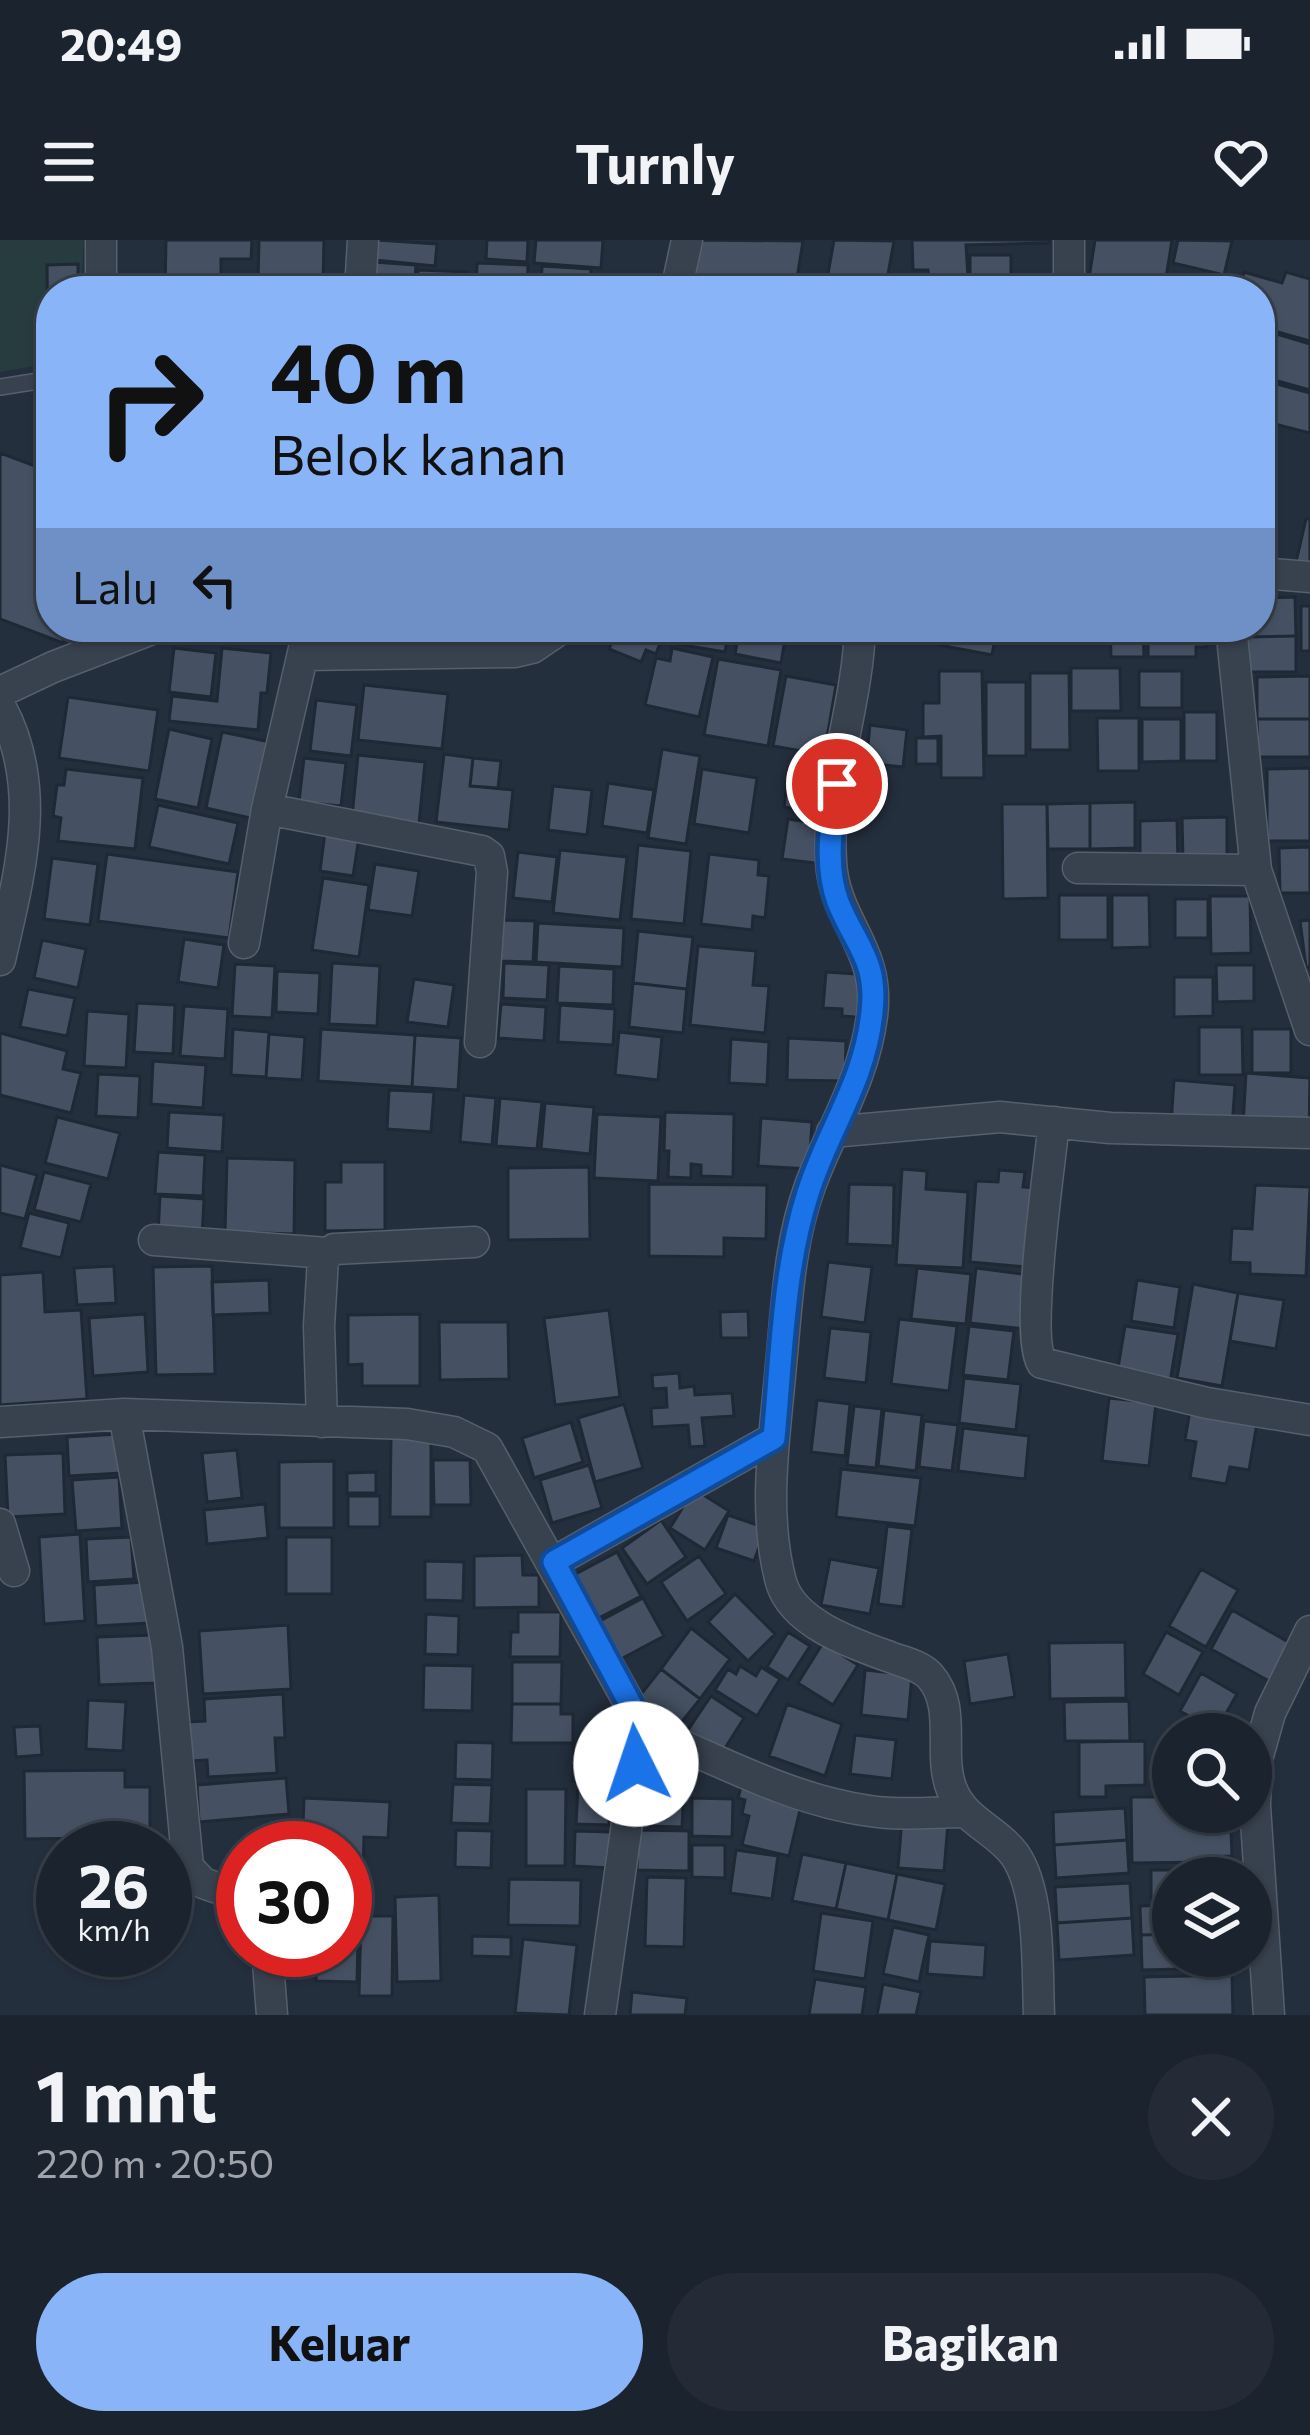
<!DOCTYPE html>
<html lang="id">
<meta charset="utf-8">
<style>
body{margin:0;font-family:Commissioner,sans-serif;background:#242b36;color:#f1f3f6;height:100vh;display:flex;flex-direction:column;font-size:45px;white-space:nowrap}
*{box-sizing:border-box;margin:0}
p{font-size:39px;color:#a0a4aa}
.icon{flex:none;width:66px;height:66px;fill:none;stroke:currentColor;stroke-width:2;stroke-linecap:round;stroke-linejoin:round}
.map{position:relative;height:1775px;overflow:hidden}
.sheet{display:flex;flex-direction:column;background:#1b232e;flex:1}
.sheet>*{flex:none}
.top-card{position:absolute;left:36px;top:36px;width:1239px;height:366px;border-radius:48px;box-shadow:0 3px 9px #0004,0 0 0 3px #39404a;background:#8ab4f8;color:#111;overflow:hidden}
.tools{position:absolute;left:1152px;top:1473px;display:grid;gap:24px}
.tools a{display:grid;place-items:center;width:120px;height:120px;border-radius:50%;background:#1b232e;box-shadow:0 3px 9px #0004,0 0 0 3px #39404a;font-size:60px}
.speed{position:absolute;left:36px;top:1581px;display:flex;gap:24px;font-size:60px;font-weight:700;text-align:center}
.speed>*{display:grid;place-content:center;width:156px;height:156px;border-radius:50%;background:#1b232e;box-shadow:0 3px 9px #0004,0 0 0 3px #39404a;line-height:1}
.speed small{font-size:30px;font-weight:400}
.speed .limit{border:18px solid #d22;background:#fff;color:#111}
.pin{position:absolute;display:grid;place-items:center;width:102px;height:102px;color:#fff;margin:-51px;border:6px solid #fff;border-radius:50%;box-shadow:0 3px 12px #0007}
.me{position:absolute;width:132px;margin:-66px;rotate:356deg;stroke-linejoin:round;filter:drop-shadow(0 0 9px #0008)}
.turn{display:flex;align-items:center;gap:42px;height:252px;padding:0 36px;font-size:54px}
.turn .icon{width:156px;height:156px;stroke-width:2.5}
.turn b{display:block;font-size:84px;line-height:102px}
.then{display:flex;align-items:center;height:114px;padding:0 36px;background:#0003;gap:24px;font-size:45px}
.round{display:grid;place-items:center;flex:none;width:126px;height:126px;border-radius:63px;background:#242b36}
.overview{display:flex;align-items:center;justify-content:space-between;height:204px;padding:0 36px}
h1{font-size:72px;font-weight:700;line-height:90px}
.cta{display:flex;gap:24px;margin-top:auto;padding:24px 36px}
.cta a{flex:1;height:138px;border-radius:72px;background:#8ab4f8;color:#111;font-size:48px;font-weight:700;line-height:138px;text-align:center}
.cta a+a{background:#242b36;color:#f1f3f6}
.status{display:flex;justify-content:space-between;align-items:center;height:84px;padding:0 60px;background:#1b232e;direction:ltr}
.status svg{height:33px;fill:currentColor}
header{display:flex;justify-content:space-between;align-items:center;height:156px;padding:0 36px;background:#1b232e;font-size:54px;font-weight:700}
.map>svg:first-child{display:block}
.park{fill:#263c3f}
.building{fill:#455162;stroke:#1f2835;stroke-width:3}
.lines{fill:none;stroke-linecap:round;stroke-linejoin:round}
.service-casing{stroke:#565f6c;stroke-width:18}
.minor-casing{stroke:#565f6c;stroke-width:33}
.service{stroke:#38414e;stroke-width:15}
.minor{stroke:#38414e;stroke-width:30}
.route-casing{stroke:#114b97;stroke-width:30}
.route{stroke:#1a73e8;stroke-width:21}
</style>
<div class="status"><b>20:49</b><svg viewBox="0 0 49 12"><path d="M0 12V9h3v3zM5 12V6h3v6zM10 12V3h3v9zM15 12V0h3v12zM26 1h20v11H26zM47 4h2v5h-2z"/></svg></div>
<header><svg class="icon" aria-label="menu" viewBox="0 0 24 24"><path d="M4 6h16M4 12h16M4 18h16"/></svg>Turnly<svg class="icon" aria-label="heart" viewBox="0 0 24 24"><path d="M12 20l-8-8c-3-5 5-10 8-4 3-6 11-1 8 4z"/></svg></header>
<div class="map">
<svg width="1310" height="1775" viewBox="0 0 1310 1775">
<rect width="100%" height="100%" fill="#242f3e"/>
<!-- park -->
<path class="park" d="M0,0h84l-3,51h-30v72l-51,9z"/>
<!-- building -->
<path class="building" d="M166,0h86l-1,19h-30v32l-56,-1z
M259,0h65l-1,43 -65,-1z
M377,0l60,4 -2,22 -60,-6z
M487,0h41l-1,22 -41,-3z
M536,0h67l-2,28 -67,-5z
M697,0l106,1 -8,50 -104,-15z
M834,0l60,1 -9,50h-60z
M912,0h137v3l-83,2 2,33 -39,1 -1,-9h-15z
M1095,0h77l-8,51h-77z
M1178,0l54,1 -8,34 -51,-12z
M970,15h41v36h-41z
M373,22l43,3 -2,26h-42z
M477,23l51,2 -1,26h-51z
M78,24v27h-27v56h-3l-1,-82z
M542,26l49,3 -1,22h-49z
M418,30l50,2 -1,19h-50z
M1244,32l38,11 4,-11 24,7v62l-50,-14v-36h-21z
M1260,90l10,2 -10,36z
M1270,92l40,12v46l-50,-14z
M1260,140l16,4 -10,38 -6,-2z
M1277,144l33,9v40l-43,-11z
M1260,183l15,3 -13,48 -2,-1z
M51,209v178h17l-5,16 -63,-24v-166l43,16z
M1306,279h4v46l-14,-3z
M1295,357l1,39 -50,1v-10h14v-29z
M1301,366h9v45h-9z
M72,387h34l-4,11z
M618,387h48l-10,27 -10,-4 -5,12 -32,-13z
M680,387h49l-4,25 -48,-8z
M740,387h47l-6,36 -46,-9z
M872,387h34l-2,16 -34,-6z
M910,387h27l-3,14 -26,-4z
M942,387h55l-5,28 -53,-10z
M1110,387h33l1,30h-33z
M1148,387h57l1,20h-10v10h-48z
M1296,396v36h-50v-35z
M174,408l42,5 -5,44 -42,-5z
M222,408l49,5 -4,40h-6l-3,37 -89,-9 3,-25 45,5z
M672,408l41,9 -14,60 -54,-12 11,-47 14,3z
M718,419l63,11 -13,76 -64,-11z
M1071,428h49l1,43h-50z
M939,431h43l2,107h-43v-42l-18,1v-34h16z
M1139,431h43v37h-43z
M1030,433h39l1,77h-40z
M786,436l50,9 -12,70 -51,-9z
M1310,436v43h-53v-42z
M986,442h40v74h-40z
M364,445l84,9 -6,55 -84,-9z
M68,457l90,13 -9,61 -90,-13z
M316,460l41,5 -6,51 -41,-5z
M1184,472h33v49h-33z
M1097,478h42v53h-41z
M1142,479h39v42l-39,1z
M1257,479h53v38h-52z
M870,485l37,5 -4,37 -37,-4z
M169,489l43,10 -14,69 -43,-9z
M222,492l58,12 -17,77 -57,-13z
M916,498h22v26h-22z
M662,509l38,7 -14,88 -38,-6z
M444,514l29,4 -3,28 43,4 -4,40 -73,-8z
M358,515l67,7 -6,62 -67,-7z
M304,518l42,5 -5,43 -42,-4z
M473,518l28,3 -3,27 -28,-2z
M789,528l43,6 -6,40 -42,-7z
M1310,528v73h-43v-72z
M66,529l77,9 -8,71 -77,-8 3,-23 -8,-2 4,-31h7z
M702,529l55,9 -8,55 -55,-9z
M608,543l46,7 -7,43 -45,-7z
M553,546l39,4 -5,45 -39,-5z
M1135,562v46l-45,1v-46z
M1090,563v46h-42l-1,-45z
M1002,564h45l1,94 -45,1z
M158,565l80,18 -9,41 -80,-17z
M1227,577v44h-44l-1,-43z
M788,579l41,6 -6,39 -41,-5z
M1177,580l1,43h-38v-42z
M325,592l34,5 -6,39 -33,-5z
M638,605l53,6 -7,73 -53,-5z
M1310,607v46h-30l-1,-45z
M560,610l67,7 -7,63 -67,-7z
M518,612l39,5 -5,45 -39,-4z
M107,614l131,18 -9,66 -131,-17z
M709,614l50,6 -1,15 11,1 -4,42 -12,-2 -1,14 -51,-6z
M52,618l46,6 -8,61 -46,-6z
M375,624l44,7 -7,45 -44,-6z
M323,638l46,7 -10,72 -47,-7z
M1059,655h49v45h-49z
M1112,655h37l1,52 -38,1z
M1210,656h40l1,57 -40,1z
M1175,659h33v39h-33z
M501,680l34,1 -2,41 -34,-1z
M1310,680v47h-4l-6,-46z
M538,683l86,5 -2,39 -86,-5z
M638,691l55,6 -6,52 -54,-6z
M184,699l40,6 -6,43 -40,-6z
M42,700l44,9 -8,39 -44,-10z
M698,706l58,5 -3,34 16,1 -4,47 -75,-8z
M332,723l48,3 -3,60 -48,-2z
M504,723l45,2 -2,35 -44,-2z
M235,724l40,2 -3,52 -40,-2z
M1216,725h38v36l-37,1z
M559,726l55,3 -1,36 -56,-2z
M277,731l43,2 -2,41 -42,-2z
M826,732l45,3 -3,43 -26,-2v-7l-19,-1z
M1174,737h39v39l-39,1z
M414,739l40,6 -6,42 -41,-5z
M633,743l54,6 -4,44 -54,-6z
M28,749l47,9 -8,38 -47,-9z
M137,763l38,2 -2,49 -39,-2z
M501,764l45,3 -2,34 -46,-3z
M560,765l55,4 -2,36 -55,-3z
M184,766l44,3 -3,50 -45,-3z
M87,771l42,3 -3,54 -42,-2z
M1199,787h43l1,48h-44z
M233,789l36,3 -3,45 -35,-2z
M321,789l94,6 -3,52 -94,-6z
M1252,789h39v44h-39z
M619,792l43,5 -4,43 -43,-5z
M0,793l67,18 -4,18 18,4 -10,40 -71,-18z
M269,794l36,3 -3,43 -36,-2z
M415,795l46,3 -3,52 -46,-3z
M788,798l58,3 -1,40 -58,-1z
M731,799l38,3 -2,43 -38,-2z
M153,821l53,4 -3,43 -52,-4z
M1246,833l64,5 -1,52 -66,-4z
M98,834l42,2 -2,42 -42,-2z
M1174,840l61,5 -3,43 -61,-4z
M389,850l45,2 -3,40 -44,-3z
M464,855l32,3 -4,47 -32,-3z
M500,858l42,4 -5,47 -41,-3z
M545,863l49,4 -4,47 -49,-5z
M169,872l55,3 -2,37 -55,-4z
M665,872l69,2 -1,63 -32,-1v-11l-10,-1v14l-23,-1 1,-26h-5z
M597,874l64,3 -3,64 -64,-3z
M57,877l63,16 -12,46 -63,-16z
M761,878l51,4 -3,47 -51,-3z
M158,912l47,3 -2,41 -48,-2z
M227,918l68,2 -1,74 -69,-2z
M341,922h44v68l-60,1v-49h16z
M0,925l37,10 -12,44 -25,-6z
M589,927l1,72 -82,1v-72z
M902,929l25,2 -1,18 42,3 -5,76 -67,-3z
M999,930l26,2 -2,15 22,2 -6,79 -69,-6 6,-81 22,1z
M44,932l47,12 -10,38 -47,-12z
M649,944l118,1 -1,54 -42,-1v19l-75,-1z
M849,944l45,1 -1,61 -46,-2z
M1255,945l55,2 -4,89 -56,-2v-11l-20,-1 2,-34 20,1z
M160,956l44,3 -2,38 -44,-3z
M29,973l40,10 -8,35 -41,-10z
M828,1022l44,5 -7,56 -44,-6z
M114,1026l2,37 -39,2 -3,-37z
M212,1026l3,108 -59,1 -3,-108z
M917,1028l54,6 -5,50 -55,-5z
M976,1028l54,7 -6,54 -54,-6z
M43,1032l2,40 36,-2 6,89 -87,6v-130z
M269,1040l1,33 -57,2 -1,-33z
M1137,1040l43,7 -6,41 -43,-7z
M1193,1044l45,9 -16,93 -45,-8z
M1238,1053l46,7 -8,49 -46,-8z
M609,1070l11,87 -65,8 -11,-87z
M748,1071l1,27h-28l-1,-26z
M145,1074l3,58 -55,4 -4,-58z
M420,1074v72h-58v-22l-14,1v-50z
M899,1079l58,7 -8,65 -58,-7z
M439,1082h69l1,57 -69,1z
M969,1086l45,5 -6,49 -45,-5z
M1125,1086l53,8 -8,48 -53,-8z
M830,1088l41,4 -5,51 -42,-5z
M679,1133l1,15 14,-2 1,9 37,-2 2,23 -32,2 3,28 -15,1 -2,-22 -36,2 -1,-19 16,-1 -1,-19 -13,1 -1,-14z
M964,1138l57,6 -5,46 -57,-7z
M1109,1158l47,5 -7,63 -47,-5z
M817,1160l33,4 -5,52 -34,-4z
M624,1164l19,64 -48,14 -17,-64z
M854,1166l28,3 -6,59 -29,-3z
M884,1170l38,5 -6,56 -38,-5z
M1190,1170l67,13 -8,47 -19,-3 -4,17 -36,-6 6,-36 -11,-2z
M924,1181l34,4 -6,46 -33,-4z
M571,1182l12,40 -49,16 -12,-40z
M963,1188l66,8 -4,43 -67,-8z
M120,1194l2,39 -53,3 -2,-39z
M391,1196l40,1v80h-41z
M237,1210l5,48 -35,4 -5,-49z
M63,1213l2,61 -57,3 -3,-62z
M433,1220h37l1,45h-37z
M334,1221v67h-55v-66z
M589,1225l13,43 -50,15 -12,-43z
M841,1229l80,9 -6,48 -79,-9z
M376,1232v21h-29v-20z
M119,1237l3,51 -46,3 -4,-51z
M694,1249l35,22 -24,39 -35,-22z
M348,1256h32v31h-32z
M265,1264l3,34 -61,6 -3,-34z
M728,1275l38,13 -12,33 -38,-13z
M661,1280l25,37 -39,27 -25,-36z
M887,1286l25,3 -9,78 -25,-3z
M80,1294l5,87 -41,3 -5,-87z
M131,1297l3,42 -46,3 -2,-43z
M286,1297h46v57h-46z
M617,1312l24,44 -48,25 -23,-44z
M522,1315l1,20h16v32l-65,1v-52z
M699,1316l27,38 -39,27 -26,-39z
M830,1319l49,9 -9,46 -49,-9z
M425,1321l39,1 -1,39 -38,-1z
M1201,1329l37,21 -32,57 -37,-21z
M146,1342l3,41 -53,3 -2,-41z
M735,1354l40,40 -27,27 -40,-39z
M643,1358l21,38 -43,23 -21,-38z
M1232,1370l58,33 -21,38 -58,-32z
M518,1372h43l-1,45h-50l1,-25h7z
M426,1374l33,2 -1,39 -33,-1z
M288,1385l3,64 -88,5 -4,-63z
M691,1388l39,31 -30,40 -39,-30z
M788,1392l22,14 -22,34 -21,-13z
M1166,1392l37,20 -24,43 -36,-21z
M155,1395l2,48 -58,2 -2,-48z
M1125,1402l1,56 -76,1 -1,-56z
M823,1403l35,22 -25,40 -35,-22z
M1008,1414l7,43 -45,7 -6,-43z
M512,1422h50l-1,42h-49z
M424,1425l49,1 -1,45 -49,-1z
M740,1426l16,10 5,-9 19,12 -23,37 -42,-26 13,-21 8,5z
M661,1429l39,30 -23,29 -39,-30z
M865,1430l47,5 -4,45 -47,-5z
M1201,1433l36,21 -21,37 -36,-20z
M283,1454l2,44h-10l2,35 -69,4 -1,-17 -19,1 -2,-39 19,-1 -1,-22z
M711,1456l33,22 -24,38 -34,-23z
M88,1460l38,2 -3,49 -37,-2z
M1129,1461l1,40h-65l-1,-39z
M512,1464h49v10h12v29h-62z
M787,1464l55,20 -17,52 -56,-20z
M40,1486l2,29 -26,2 -2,-30z
M855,1495l41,5 -4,39 -42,-5z
M1145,1501v44l-39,1v11h-27v-55z
M456,1502l37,1 -1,37 -37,-1z
M574,1504l44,2 -1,37 -44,-2z
M690,1518v29h-35v-28z
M125,1530v17h25v50l-125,2 -1,-68z
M286,1538l3,36 -90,8 -2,-37z
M742,1543l61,14 -14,59 -47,-11 7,-29 -7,-2 3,-14 -7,-2z
M1171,1543l2,29h30v19h28l1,25 -25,1v5l-75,1 -1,-66h24v-13z
M453,1544l39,1 -2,39 -39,-1z
M578,1547l32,2 -1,36 -33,-1z
M526,1549h40l-1,77h-39z
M645,1549l39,1 -2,37 -38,-1z
M304,1558l86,4 -2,36 -24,-1 -1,38h-18v-27h-28l1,-23 -15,-1z
M692,1558l41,1 -1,38 -40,-1z
M1125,1568l2,32 -73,5 -1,-33z
M902,1579l46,4 -4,48 -46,-3z
M456,1590l36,1 -1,37 -36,-1z
M638,1590l51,1v40l-52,-1z
M575,1591l37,1 -1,36 -37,-2z
M1127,1600l2,33 -73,5 -2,-33z
M692,1605h33v33l-33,-1z
M736,1610l42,6 -6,43 -42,-6z
M802,1614l44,9 -10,46 -44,-8z
M846,1623l51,11 -9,46 -52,-11z
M1151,1630h91v8h-69v21h-22z
M897,1634l48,10 -9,46 -48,-10z
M647,1637l39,1 -2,69 -39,-1z
M509,1639l72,1 -1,46 -72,-1z
M1130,1643l2,35 -75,5 -2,-36z
M439,1655l2,86 -44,1 -2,-85z
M345,1662h14l-1,38 -13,-1z
M1173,1665v29l-32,1 -1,-29z
M821,1673l52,8 -8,58 -52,-8z
M361,1676h32l-1,80h-33z
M1132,1678l2,37 -75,5 -2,-37z
M893,1687l36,8 -10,47 -36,-8z
M1173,1694v22h47v12l-78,2 -1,-35z
M472,1696l39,1v20l-39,-1z
M345,1699l13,1 -1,42 -41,-1 1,-31h28z
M523,1699l54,6 -8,70 -54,-2z
M930,1701l56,4 -2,33 -57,-4z
M1232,1735l1,40h-88l-1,-38z
M815,1739l51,8 -4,28h-53z
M883,1744l38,8 -5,23h-39z
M632,1752l55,6 -2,17h-55z"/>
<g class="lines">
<!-- service casing -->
<g class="service-casing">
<path id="service" d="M0,147l51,-8"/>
</g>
<!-- minor casing -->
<g class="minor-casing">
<path id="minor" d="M101,0v51
M1069,0v51
M360,51l3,-51
M676,51l11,-51
M1260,333l50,4
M860,387c-2,79 -34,155 -29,234 3,62 50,86 41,155 -8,63 -40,111 -62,170 -21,57 -23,118 -29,179 -6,71 -19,146 0,217 12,42 73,62 109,75 13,5 30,8 40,19 28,32 7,78 22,114 12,31 45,40 63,65 26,38 22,114 24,160
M1231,387l25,243 54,160
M303,415l212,-3 17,-4 31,-21
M0,452l53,-25 104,-40
M0,466c45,82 19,169 0,254
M267,569l215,42 7,5 3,16 -12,170
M1078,628l178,2
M244,703l23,-134 42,-182
M1054,882c-4,43 -30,212 -12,241l165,40 103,17
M832,892l168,-15 110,11 200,5
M154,1000l173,13
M124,1174l43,233 21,220 15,16 40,14
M0,1182l124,-8 283,10 47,8 33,16 154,276 -41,291
M322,1182l-3,-96 4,-68 11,-9 140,-7
M0,1284l14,47
M554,1322l220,-124
M641,1484l15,10c68,29 139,67 214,77 30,5 64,1 95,1
M267,1710l5,65
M1269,1775l-14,-209 1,-43 14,-50 40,-82"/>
</g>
<!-- service -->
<use href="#service" class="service"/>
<!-- minor -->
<use href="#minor" class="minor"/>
</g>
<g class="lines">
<!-- route casing -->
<g class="route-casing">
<path id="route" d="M636,1524l5,-40 -87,-162 220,-124c8,-82 9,-167 34,-245 20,-64 57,-111 64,-181 6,-52 -17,-67 -34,-110 -14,-37 -6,-81 -1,-118"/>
</g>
<!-- route -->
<use href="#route" class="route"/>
</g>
</svg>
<div class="tools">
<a><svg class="icon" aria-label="search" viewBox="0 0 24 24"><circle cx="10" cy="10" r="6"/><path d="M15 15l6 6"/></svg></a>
<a><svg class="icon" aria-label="layers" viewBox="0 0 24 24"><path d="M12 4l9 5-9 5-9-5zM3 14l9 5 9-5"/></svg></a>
</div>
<div class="speed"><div>26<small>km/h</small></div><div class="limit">30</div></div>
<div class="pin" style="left:837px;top:544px;background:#d93025"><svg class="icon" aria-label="arrive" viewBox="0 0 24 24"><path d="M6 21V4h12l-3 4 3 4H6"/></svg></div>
<svg class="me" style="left:636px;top:1524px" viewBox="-20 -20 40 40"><circle r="19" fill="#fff"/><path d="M0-13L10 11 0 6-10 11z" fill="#1a73e8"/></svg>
<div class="top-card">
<div class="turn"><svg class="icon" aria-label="right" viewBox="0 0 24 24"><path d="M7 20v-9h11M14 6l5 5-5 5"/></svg><div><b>40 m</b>Belok kanan</div></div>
<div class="then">Lalu<svg class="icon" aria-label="left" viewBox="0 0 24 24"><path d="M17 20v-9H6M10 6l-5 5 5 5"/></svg></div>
</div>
</div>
<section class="sheet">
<div class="overview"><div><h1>1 mnt</h1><p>220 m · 20:50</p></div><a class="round"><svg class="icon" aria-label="close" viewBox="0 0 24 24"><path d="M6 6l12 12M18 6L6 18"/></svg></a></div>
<div class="cta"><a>Keluar</a><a>Bagikan</a></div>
</section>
